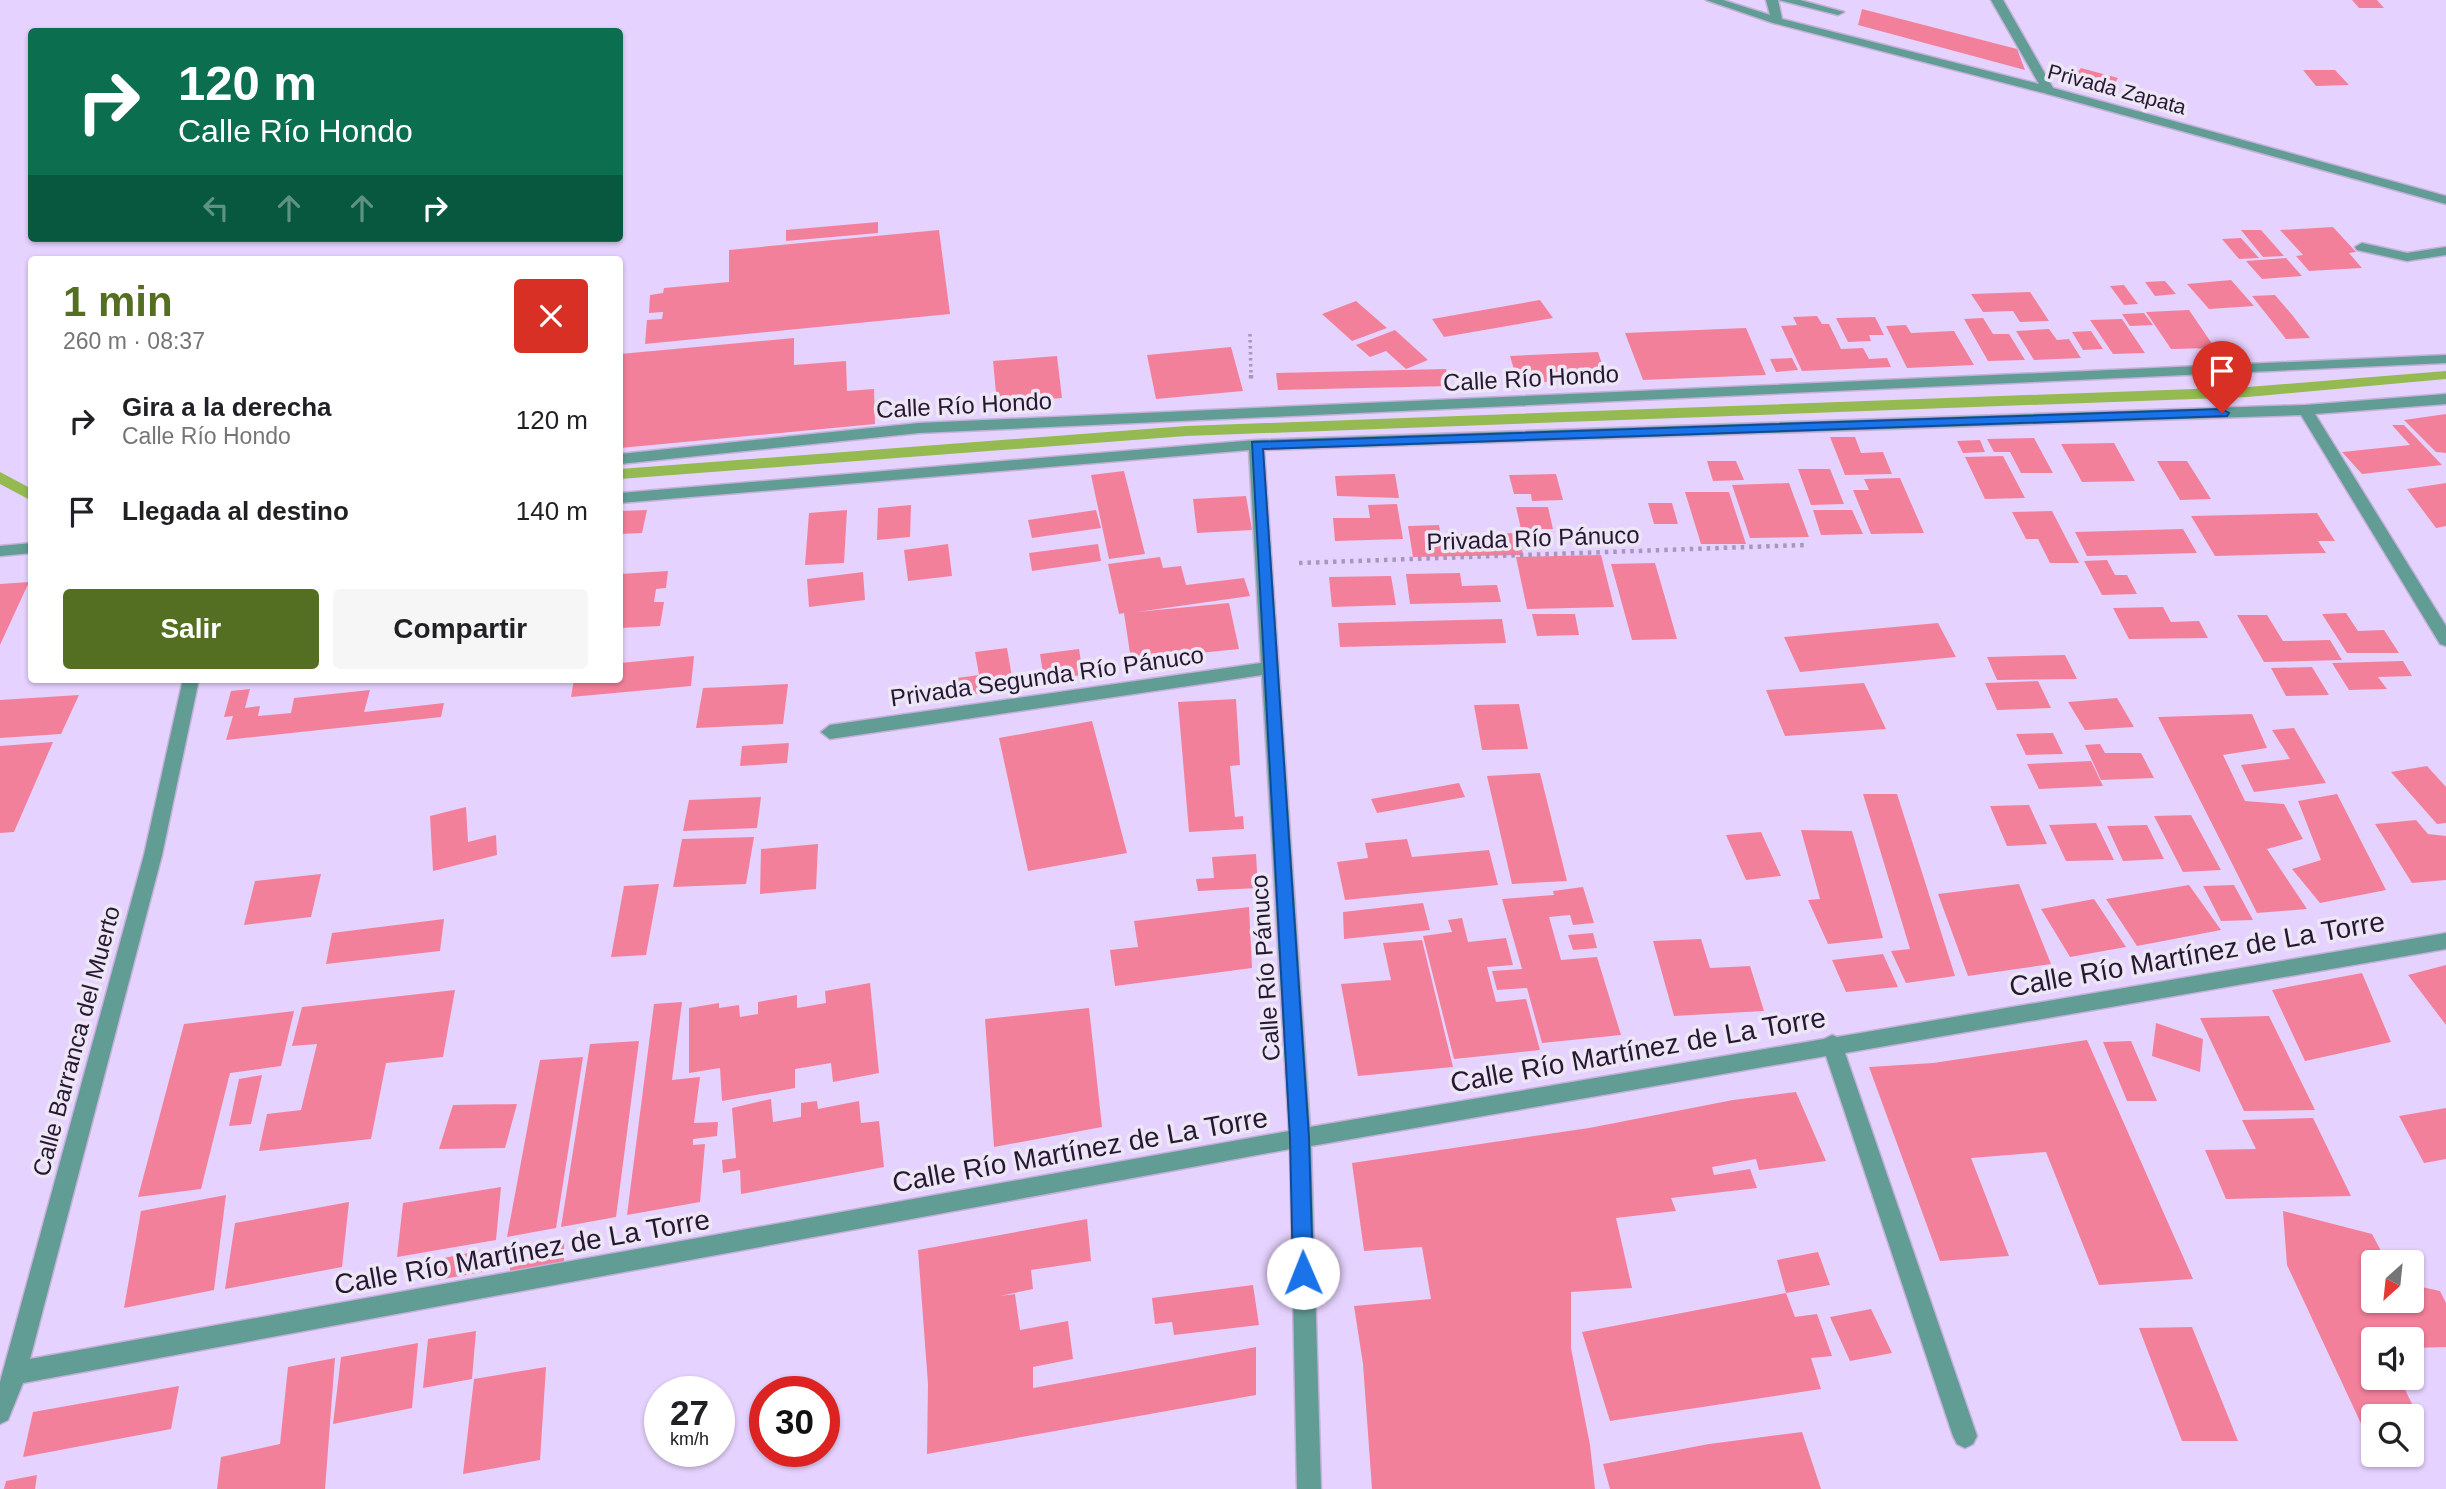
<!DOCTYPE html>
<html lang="es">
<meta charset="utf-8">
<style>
body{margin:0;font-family:Arial,sans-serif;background:#f6f6f6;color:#202124;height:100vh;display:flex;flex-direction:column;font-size:26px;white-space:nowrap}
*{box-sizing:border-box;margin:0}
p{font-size:23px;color:#757577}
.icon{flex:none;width:38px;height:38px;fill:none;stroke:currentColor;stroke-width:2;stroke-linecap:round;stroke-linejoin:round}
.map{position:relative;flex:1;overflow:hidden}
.sheet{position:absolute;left:28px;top:256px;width:595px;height:427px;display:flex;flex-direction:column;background:#fff;border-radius:7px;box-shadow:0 2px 5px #0004}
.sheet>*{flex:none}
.top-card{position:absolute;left:28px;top:28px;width:595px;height:214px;border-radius:7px;box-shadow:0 2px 5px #0004;background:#0b6e4f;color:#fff;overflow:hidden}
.needle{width:46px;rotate:207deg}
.fabs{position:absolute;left:2361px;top:1250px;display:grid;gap:14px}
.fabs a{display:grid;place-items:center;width:63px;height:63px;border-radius:7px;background:#fff;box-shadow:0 2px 5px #0004;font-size:35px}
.speed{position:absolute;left:644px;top:1376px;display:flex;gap:14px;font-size:35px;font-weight:700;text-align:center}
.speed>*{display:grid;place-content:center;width:91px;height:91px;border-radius:50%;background:#fff;box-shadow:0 2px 5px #0004;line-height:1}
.speed small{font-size:18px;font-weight:400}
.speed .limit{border:10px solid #d22;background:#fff;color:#111}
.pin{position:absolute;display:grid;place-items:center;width:60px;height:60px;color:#fff;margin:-72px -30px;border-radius:50% 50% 50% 0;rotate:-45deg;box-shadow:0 0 7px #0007}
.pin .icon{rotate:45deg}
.me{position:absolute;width:77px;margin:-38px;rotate:359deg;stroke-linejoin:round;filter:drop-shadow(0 0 5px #0008)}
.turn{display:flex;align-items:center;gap:24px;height:147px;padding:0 35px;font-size:32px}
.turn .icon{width:91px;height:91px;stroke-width:2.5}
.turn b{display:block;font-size:49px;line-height:60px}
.lanes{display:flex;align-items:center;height:66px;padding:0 35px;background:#0003;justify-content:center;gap:35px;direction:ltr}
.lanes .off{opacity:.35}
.round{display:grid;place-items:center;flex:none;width:74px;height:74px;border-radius:7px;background:#f6f6f6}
.headline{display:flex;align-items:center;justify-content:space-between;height:119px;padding:0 35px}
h1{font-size:42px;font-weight:800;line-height:52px;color:#556f22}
.primary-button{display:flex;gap:14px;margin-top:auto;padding:14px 35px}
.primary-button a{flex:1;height:80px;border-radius:7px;background:#556f22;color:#fff;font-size:28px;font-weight:800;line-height:80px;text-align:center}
.primary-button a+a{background:#f6f6f6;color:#202124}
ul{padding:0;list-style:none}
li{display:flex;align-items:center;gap:21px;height:91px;padding:0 35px}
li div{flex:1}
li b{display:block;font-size:26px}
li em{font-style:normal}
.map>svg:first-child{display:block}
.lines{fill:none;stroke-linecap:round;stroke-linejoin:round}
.stream{fill:#94ba51;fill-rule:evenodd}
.building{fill:#f2809b}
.street-casing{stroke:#c3b1d9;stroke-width:3}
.path-far1{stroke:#a896bc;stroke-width:3.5;stroke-dasharray:2.5 3.5;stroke-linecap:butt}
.path{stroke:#a896bc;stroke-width:4.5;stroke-dasharray:3.5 5;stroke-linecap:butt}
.street{fill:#619c95;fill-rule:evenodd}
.route{fill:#1a73e8;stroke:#114b97;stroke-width:2}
.labels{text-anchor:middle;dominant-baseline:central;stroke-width:7;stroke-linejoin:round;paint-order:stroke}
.far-street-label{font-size:21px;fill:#261833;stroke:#ece6f5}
.street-label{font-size:24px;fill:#261833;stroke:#ece6f5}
.near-street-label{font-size:28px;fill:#261833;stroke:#ece6f5}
</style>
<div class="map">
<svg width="2446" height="1489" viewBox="0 0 2446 1489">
<rect width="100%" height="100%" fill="#e6d2fe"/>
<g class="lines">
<!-- stream -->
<path class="stream" d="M2446,371v8l-198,18 -1062,39 -566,43v-10l566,-43 1062,-39z
M0,472l32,17v12l-32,-17z"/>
</g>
<!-- building -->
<path class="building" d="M2352,0h25l7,8h-25z
M1862,9l155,40 8,21 -167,-45z
M2081,68l37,10 -9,15 -39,-11z
M2303,70h32l14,15 -33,1z
M878,222v11l-92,8v-11z
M2333,227l23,25 -7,1 13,15 -53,3 -13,-15 7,-1 -23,-25z
M939,230l11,84 -305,30 2,-24 15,-1 1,-7 -14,1 1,-18 13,-2 1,-5 65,-6v-32z
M2241,230h20l23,26 -21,1z
M2241,238l18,20 -20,1 -17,-20z
M2286,258l16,18 -40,3 -16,-18z
M2231,280l23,26 -45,3 -22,-25z
M2165,281l11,13 -21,2 -10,-14z
M2124,285l14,19 -14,1 -14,-19z
M2030,292l19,29 -29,1 -7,-11 -30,1 -12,-18z
M2275,295l18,21 17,22 -24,1 -34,-43z
M1540,300l13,18 -109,19 -12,-18z
M1356,301l31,27 -35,13 -30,-27z
M2189,310l26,38 -44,1 -25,-37z
M2144,313l9,12 -23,1 -8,-12z
M1817,316l5,8h7l12,25 22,-1 6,11 18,-1 4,9 -89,4 -21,-45 16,-1 -4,-8z
M1875,317l9,18h-15l2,6 -23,1 -12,-24z
M1983,318l10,16h16l16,26 -37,1 -24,-42z
M2122,319l23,34 -32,1 -23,-34z
M1906,325l5,8 43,-2 20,34 -67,3 -21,-42z
M1746,328l20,47 -123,5 -18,-47z
M2049,329l8,11 12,-1 12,19 -47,2 -18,-29z
M1395,330l33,30 -22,9 -20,-18 -16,6 -14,-12z
M2091,331l12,18 -20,1 -11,-18z
M794,338v27l52,-4 1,30 27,-2 1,35 -255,24v-94z
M1231,347l12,44 -87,8 -9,-44z
M1598,352l9,27 -89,4 -8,-27z
M1057,356l5,42 -65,5 -4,-42z
M1792,358l6,12 -22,2 -6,-13z
M1446,369l4,17 -172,4 -2,-17z
M2446,414v39l-10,-1 -32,-32z
M2392,425h12l38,40 -80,9 -20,-22 68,-7z
M1830,437h25l6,16 22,-1 9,22 -47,1z
M2034,438l19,35h-32l-11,-21h-16l-7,-13z
M1980,440l5,12 -22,1 -6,-12z
M2114,443l21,38 -53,1 -21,-38z
M2003,456l22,42 -40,1 -20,-42z
M1707,461h29l8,19 -31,1z
M2157,461h30l24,38 -31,1z
M1798,469h32l14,35 -33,1z
M1124,471l21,83 -36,5 -18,-84z
M1395,474l4,24 -62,-2 -2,-20z
M1556,474l7,26 -31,1 -1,-7h-17l-5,-19z
M1900,478l24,55 -53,1 -18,-44h16l-5,-11z
M1789,483l20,54 -59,1 -18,-53z
M2446,483v43l-10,2 -29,-39z
M1685,492h44l17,52h-45z
M1246,496l6,34 -55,3 -4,-34z
M1648,503h24l6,21h-24z
M1397,504l6,35 -68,2 -2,-23h37l-2,-13z
M911,505l-1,32 -33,3 1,-32z
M1516,507h32l5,22h-32z
M647,510l-5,23 -22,1v-23z
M847,510l-3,53 -39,2 4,-52z
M1096,510l5,18 -69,10 -4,-18z
M1813,510h39l11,24 -42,1z
M2052,511l14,27 13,25h-29l-12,-24h-12l-14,-27z
M2317,513l18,28h-17l8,12 -111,3 -24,-40z
M1439,525l2,10 78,-2 4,22 -110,2 -5,-31z
M2183,529l14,24 -110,3 -12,-24z
M948,544l4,32 -44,5 -4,-31z
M1098,544l3,17 -69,10 -3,-18z
M1601,555l13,52 -87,2 -11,-52z
M1160,557l3,11 18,-2 5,19 58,-7 6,18 -113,16 92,-9 10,46 -108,11 -7,-47 -5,1 -11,-50z
M2107,560l8,15h12l10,19 -35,1 -18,-34z
M1655,563l22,76 -45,1 -21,-76z
M668,571l-2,17 -10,1 -2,13h10l-4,24 -40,2v-54z
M863,572l2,28 -56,7 -2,-28z
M1460,573l2,13 35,-1 4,17 -91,2 -4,-30z
M1391,576l5,29 -64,2 -3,-30z
M29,582l-29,63v-61z
M2163,607l8,15 28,-1 9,17 -79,1 -16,-31z
M2346,613l12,18 26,-1 15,23h-52l-25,-39z
M1532,614h43l4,21 -42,1z
M2237,615h30l16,26 47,-1 12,20 -78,2z
M1502,619l4,24 -166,4 -2,-24z
M1938,623l18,34 -156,15 -16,-35z
M1007,648l7,41 -54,7 -3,-18 22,-3 -4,-23z
M1079,649l4,26 -39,4 -4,-25z
M2065,655l12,24 -80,1 -10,-23z
M694,656l-3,30 -120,11 3,-18h46v-16z
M2403,661l9,15 -34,1 9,12 -38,1 -17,-27z
M2312,667l17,28 -43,1 -15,-28z
M2038,681l13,27 -54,2 -12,-27z
M1864,683l22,46 -101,7 -19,-46z
M788,684l-5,40 -87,4 7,-40z
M250,689l-5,19 15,-2 -2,10 33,-3 3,-15 76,-8 -6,22 80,-9 -3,14 -215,23 7,-24 -9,1 7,-26z
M79,695l-18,39 -61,4v-38z
M2117,698l17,29 -49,3 -17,-28z
M1236,699l4,66 -10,1 5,51 8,-1 1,13 -55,3 -11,-130z
M1519,704l9,45 -46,1 -8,-45z
M2252,714l15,34 -44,7 22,46 39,3 19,35 -36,10 40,60 -50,4 -99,-196z
M1092,721l35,132 -99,18 -29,-133z
M2294,728l32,55 -72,9 -13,-27 49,-6 -18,-29z
M2053,733l10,21 -37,1 -10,-21z
M53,742l-39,90 -14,1v-87z
M789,743l-2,20 -47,3 2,-20z
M2100,744l5,9h36l13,25 -53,2 -16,-35z
M2091,761l12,25 -64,3 -12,-25z
M2427,766l19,21v36l-9,1 -46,-52z
M1540,773l27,108 -55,3 -25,-108z
M1459,783l6,14 -88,16 -6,-14z
M1863,794h34l58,182 -49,7 -15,-32 19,-2z
M2337,794l49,96 -66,13 -28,-34 29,-9 -23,-59z
M761,797l-4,31 -74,3 6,-31z
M2029,805l18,39 -40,2 -17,-40z
M466,807l2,35 28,-7 1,20 -64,16 -3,-55z
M2191,815l30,55 -38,2 -29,-56z
M2416,820l12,14 18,2v44l-34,3 -37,-59z
M2096,823l18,37 -48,1 -17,-36z
M2147,825l17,34 -41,2 -16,-35z
M1801,830l51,1 31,107 -55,6 -20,-44 12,-1z
M1761,832l20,44 -35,4 -20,-45z
M754,837l-8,47 -73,3 9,-48z
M1407,839l5,18 77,-7 9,35 -153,15 -8,-38 31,-4 -3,-15z
M818,844l-2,45 -56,5 1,-45z
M1256,854l2,34 -60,3 -2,-12 18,-1 -2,-21z
M321,874l-10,43 -67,8 11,-44z
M659,884l-13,71 -35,2 13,-71z
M2019,884l32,80 -83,12 -30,-82z
M2189,885l32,45 -84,16 -31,-47z
M2234,885l19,35 -32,1 -18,-35z
M1583,887l11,36 -21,2 -3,-10 -21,2 12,43 36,-3 24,78 -79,8 -15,-55 -30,2 -5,-19 30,-2 -20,-70 52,-4 -1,-4z
M2094,899l32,48 -56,10 -29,-48z
M1423,903l7,27 -86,9 -1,-27z
M1249,907l3,61 -137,18 -5,-36 28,-3 -4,-26z
M1462,918l6,24 38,-4 7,27 -26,2 9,35 30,-3 14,51 -86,9 -31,-123 29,-4 -4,-12z
M444,919l-4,32 -114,13 6,-31z
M1593,933l4,15 -24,2 -5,-15z
M1701,939l9,29 40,-2 14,45 -90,5 -21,-75z
M1422,940l31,127 -95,9 -17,-92 50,-4 -8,-37z
M1883,954l15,33 -52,5 -14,-32z
M2446,965v60l-38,-50z
M2362,973l29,69 -86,19 -33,-71z
M870,983l9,90 -46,9 -2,-19 -36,6v19l-73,13 -2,-33 -31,5v-65l30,-5v5l20,-3 1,12 18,-3v-12l39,-7v13l29,-5 -1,-12z
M455,990l-12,67 -57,6 -15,76 -112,12 8,-37 34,-4 16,-66 -25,2 10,-39z
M682,1002l-10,78 28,-3 -6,46 24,-1 -1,14 -24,3v6l12,-1 -5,58 -73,13 27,-211z
M1089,1008l13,119 -108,20 -9,-128z
M294,1011l-13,55 -51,7 -29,116 -63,8 46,-173z
M2269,1016l46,94 -71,1 -44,-93z
M2156,1023l47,16 -3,33 -48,-16z
M2087,1040l106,239 -94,6 -53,-133 -75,6 38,98 -69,5 -71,-194 64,-4z
M639,1041l-23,176 -55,10 29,-183z
M2131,1041l26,60h-30l-24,-59z
M583,1057l-27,171 -49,9 33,-177z
M262,1075l-11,49 -22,2 10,-47z
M1796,1092l30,69 -67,9 -3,-11 -44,8 2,8 36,-6 7,19 -86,10 5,13 -60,7 16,70 -61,4v56l19,97 5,44h-223l-9,-125 -9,-58 77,-7 -9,-52 -58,4 -12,-88 237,-35 144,-28z
M771,1099l2,23 28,-5v-14l16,-2 1,8 41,-8 2,22 18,-2 5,46 -143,27 -1,-24 -17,3 -1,-13 14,-2 -4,-50z
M517,1104l-12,44 -66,1 14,-44z
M2446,1108v51l-22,4 -25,-47z
M2313,1118l38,78 -125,3 -21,-49 51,-1 -14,-29z
M501,1187l-5,53 -99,17 6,-54z
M226,1195l-12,95 -90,18 17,-97z
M349,1202l-7,65 -117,22 10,-66z
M2283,1211l89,23 15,28h-14v38h39v-15l28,6 6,12v44l-34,1v-9h-39v38h26l25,52 -12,1v-14h-39v15l-8,1 -78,-167z
M1087,1219l4,42 -60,9 2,19 -33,7 15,-2 5,36 48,-9 5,38 -40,8v21l223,-41v48l-329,59 1,-70 -10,-134z
M564,1239v28l-54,12v-27z
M483,1250l-1,22 -44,8 1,-21z
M1818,1252l12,33 -44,8 -9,-33z
M1253,1285l6,40 -85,10 -2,-13 -17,2 -3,-26z
M1786,1293l9,24 22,-3 15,42 -21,2 10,31 -211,32 -28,-89z
M1871,1309l21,44 -42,8 -20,-44z
M2192,1327l46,114h-56l-43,-113z
M476,1331l-4,48 -49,9 5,-49z
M418,1343l-6,65 -79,16 8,-67z
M335,1358l-10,131h-108l4,-32 59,-13 8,-77z
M546,1367l-6,93 -77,14 11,-95z
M179,1386l-8,43 -148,28 10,-45z
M1802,1432l19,57h-211l-7,-25 106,-20z
M37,1475l-2,14h-31l2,-8z"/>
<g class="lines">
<!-- street casing -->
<g class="street-casing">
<path id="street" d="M1706,0h17l47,15 -4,-15h12l4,19 257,65 -48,-84h12l50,88 393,108v8l-402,-111 -271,-70z
M1779,0h21l44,12 -6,3z
M2362,243l45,10 39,-6v8l-39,6 -50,-11 -2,-3z
M2446,355v8l-1527,70 -299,31v-10l299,-31z
M2446,394v10l-131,10 131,212v20l-6,-2 -139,-229 -1037,35 46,677 514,-88 8,-4 5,2 609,-104v16l-601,104 132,383 -4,8 -8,4 -8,-4 -4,-8 -127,-380 -515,90 10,343h-24l-7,-340 -1267,234 -15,37 -8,4v-42l144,-527 39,-176h16l-37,176 -132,504 1259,-228 -27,-456 -432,64 -9,-7 9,-7 431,-62 -12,-213 -629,53v-10l636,-53 1049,-35z
M32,543v10l-32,3v-10z"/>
</g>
<!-- path-far1 -->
<path class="path-far1" d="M1250,334l1,42"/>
<!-- path -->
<path class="path" d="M1251,375v4
M1299,563l505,-18"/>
<!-- street -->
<use href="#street" class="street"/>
</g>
<!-- route -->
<path class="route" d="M2222,409l7,4 -2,3 -964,33 46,689 4,135 -3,7 -7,2 -7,-2 -3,-7 -3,-135 -38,-696z"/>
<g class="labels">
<!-- far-street labels -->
<g class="far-street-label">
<text transform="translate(2117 89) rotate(15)">Privada Zapata</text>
</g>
<!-- street labels -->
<g class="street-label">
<text transform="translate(1531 378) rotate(-3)">Calle Río Hondo</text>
<text transform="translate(964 405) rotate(-3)">Calle Río Hondo</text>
<text transform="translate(1533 538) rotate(-2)">Privada Río Pánuco</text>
<text transform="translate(1047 676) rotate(-8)">Privada Segunda Río Pánuco</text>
<text transform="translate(1265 968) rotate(-94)">Calle Río Pánuco</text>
<text transform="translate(76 1041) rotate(-75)">Calle Barranca del Muerto</text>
</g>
<!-- near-street labels -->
<g class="near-street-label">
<text transform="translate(2197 954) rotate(-10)">Calle Río Martínez de La Torre</text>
<text transform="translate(1638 1050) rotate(-10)">Calle Río Martínez de La Torre</text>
<text transform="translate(1080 1150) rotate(-10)">Calle Río Martínez de La Torre</text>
<text transform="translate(522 1252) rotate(-10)">Calle Río Martínez de La Torre</text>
</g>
</g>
</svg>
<div class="fabs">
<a><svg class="needle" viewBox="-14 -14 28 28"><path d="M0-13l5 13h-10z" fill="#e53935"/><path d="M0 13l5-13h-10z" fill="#757577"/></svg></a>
<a><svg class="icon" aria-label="sound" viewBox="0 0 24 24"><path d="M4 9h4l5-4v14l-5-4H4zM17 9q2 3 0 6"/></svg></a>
<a><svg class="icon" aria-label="search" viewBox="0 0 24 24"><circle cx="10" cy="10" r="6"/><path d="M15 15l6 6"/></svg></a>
</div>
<div class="speed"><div>27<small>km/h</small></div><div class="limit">30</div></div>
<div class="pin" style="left:2222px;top:413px;background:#d93025"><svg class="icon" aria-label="arrive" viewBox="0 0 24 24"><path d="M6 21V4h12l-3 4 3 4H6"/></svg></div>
<svg class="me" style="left:1303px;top:1273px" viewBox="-20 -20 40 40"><circle r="19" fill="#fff"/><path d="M0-13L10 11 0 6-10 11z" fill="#1a73e8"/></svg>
<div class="top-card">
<div class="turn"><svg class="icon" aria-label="right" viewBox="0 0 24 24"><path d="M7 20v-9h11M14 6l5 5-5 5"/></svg><div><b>120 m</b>Calle Río Hondo</div></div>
<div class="lanes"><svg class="icon off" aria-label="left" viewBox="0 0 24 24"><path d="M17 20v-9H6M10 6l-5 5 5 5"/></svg><svg class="icon off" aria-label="ahead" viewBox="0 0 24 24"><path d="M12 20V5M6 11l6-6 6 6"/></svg><svg class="icon off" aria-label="ahead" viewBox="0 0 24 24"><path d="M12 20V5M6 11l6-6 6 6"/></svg><svg class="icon" aria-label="right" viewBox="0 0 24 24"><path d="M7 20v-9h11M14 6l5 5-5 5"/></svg></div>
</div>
<section class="sheet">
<div class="headline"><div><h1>1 min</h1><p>260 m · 08:37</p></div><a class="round" style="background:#d93025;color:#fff"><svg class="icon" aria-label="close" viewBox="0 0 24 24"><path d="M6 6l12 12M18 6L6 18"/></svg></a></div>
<ul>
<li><svg class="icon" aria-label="right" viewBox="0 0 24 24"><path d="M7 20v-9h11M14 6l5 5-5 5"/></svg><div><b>Gira a la derecha</b><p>Calle Río Hondo</p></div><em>120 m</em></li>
<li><svg class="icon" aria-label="arrive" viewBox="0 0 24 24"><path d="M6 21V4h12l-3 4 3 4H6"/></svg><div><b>Llegada al destino</b></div><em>140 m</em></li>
</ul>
<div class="primary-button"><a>Salir</a><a>Compartir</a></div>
</section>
</div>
